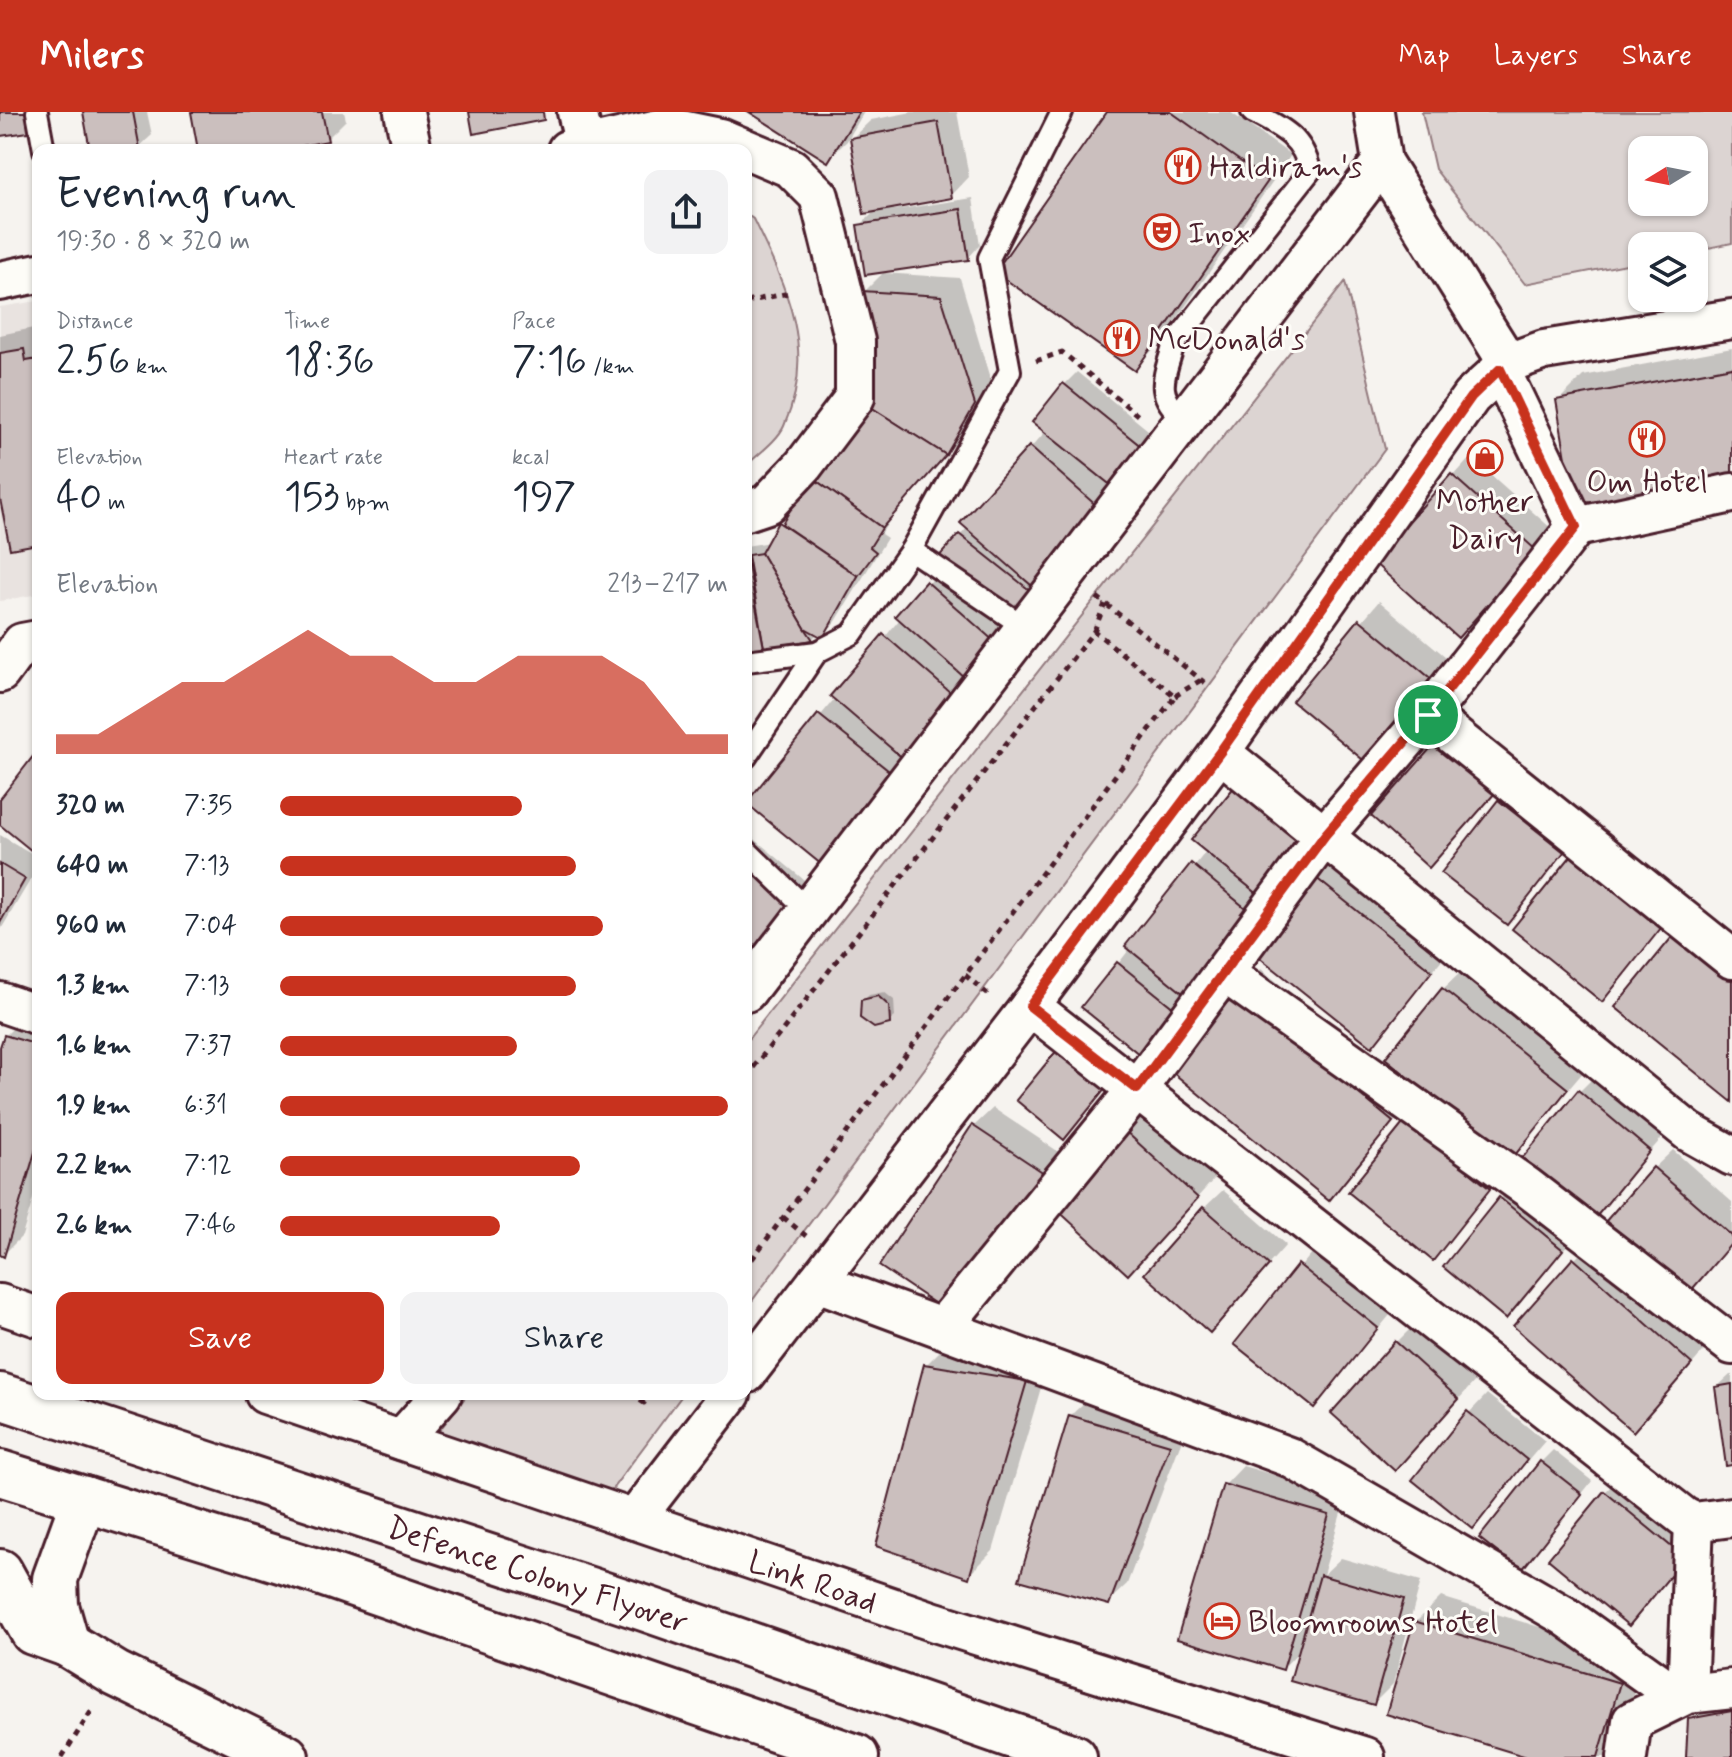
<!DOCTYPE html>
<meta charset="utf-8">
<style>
:root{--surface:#fff;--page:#f2f2f3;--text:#1f2937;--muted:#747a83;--accent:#c8321e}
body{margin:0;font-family:Mynerve,sans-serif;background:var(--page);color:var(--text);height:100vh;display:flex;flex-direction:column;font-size:30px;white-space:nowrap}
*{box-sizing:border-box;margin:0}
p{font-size:26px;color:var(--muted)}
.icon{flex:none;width:44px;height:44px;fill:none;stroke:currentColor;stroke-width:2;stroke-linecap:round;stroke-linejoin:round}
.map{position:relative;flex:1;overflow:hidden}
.side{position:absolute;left:32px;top:32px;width:720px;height:1256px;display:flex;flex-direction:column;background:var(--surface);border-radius:16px;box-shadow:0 2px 6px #0004}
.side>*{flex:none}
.needle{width:52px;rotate:260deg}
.buttons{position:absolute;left:1628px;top:24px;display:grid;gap:16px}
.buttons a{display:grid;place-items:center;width:80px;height:80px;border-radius:16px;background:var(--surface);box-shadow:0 2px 6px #0004;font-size:40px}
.pin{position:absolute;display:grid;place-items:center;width:68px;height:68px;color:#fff;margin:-34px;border:4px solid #fff;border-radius:50%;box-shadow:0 2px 8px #0007}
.round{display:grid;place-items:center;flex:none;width:84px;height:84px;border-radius:16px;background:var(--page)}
.head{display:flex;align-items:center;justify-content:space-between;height:136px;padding:0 24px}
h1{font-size:44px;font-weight:600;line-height:60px}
.figures{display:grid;grid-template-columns:repeat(3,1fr);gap:12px;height:136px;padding:8px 24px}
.figures div{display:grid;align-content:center}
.figures b{font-size:40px;font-weight:600}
.figures small{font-size:22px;font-weight:400}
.figures p{font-size:22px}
.chart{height:224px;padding:16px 24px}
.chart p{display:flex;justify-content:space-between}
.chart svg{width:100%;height:144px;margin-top:8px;fill:var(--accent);opacity:.7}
.button{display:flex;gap:16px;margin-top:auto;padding:16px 24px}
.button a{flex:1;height:92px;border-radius:16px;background:var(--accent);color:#fff;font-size:32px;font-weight:600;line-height:92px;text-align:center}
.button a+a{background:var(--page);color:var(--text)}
ul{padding:0 24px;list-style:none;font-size:26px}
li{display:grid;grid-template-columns:128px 96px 1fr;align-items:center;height:60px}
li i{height:20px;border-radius:10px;background:var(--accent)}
header{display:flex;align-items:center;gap:48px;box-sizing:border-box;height:112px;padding:0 40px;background:var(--accent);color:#fff}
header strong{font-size:38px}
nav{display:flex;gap:44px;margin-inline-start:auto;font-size:28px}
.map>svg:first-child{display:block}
</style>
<header>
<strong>Milers</strong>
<nav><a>Map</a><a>Layers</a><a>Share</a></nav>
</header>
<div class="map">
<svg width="1732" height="1645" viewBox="0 0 1732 1645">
<rect width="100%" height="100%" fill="#f6f3ef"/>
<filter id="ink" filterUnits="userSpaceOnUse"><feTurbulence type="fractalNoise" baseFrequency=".0125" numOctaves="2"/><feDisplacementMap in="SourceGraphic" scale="16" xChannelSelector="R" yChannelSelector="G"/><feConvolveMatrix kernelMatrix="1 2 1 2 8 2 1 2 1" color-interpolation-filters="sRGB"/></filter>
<g filter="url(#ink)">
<polygon fill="#e9e3e0" points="38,189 38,482 0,489 0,195"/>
<g fill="#dcd4d2" stroke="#937a7e" stroke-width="2" fill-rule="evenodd">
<path d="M1422 0H1732V131L1694 139V134H1642V149L1525 172 1435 57ZM1694 38V90H1642V38Z"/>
<path d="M746 102 753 107C786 175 818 239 784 314 778 328 757 343 746 354Z"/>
<polygon points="1345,170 1385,337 746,1197 746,930"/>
<polygon points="468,1282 683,1282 607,1384 435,1324"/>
</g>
<g fill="#0003">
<polygon points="85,0 147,0 152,23 139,35 92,38"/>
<polygon points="193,0 344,0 346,8 327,27 270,38 200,38"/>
<polygon points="753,0 864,0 847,29 828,47"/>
<polygon points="912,0 957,0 969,65 951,84 893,95 894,98 973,86 980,133 968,146 860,114 876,98 852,26 871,8"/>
<polygon points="1109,0 1230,0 1291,43 1159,232 1134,256"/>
<polygon points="883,161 960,166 992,273 964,322 894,401 881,422 887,426 835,511 822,523 818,521 812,527 746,537 746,434 770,430 857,286 864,180"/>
<polygon points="38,215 38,430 0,377 0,223"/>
<polygon points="1732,236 1732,364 1558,289 1583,264"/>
<polygon points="1077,260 1159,327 1035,491 938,448 968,415 963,411 1046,319 1064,273"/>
<polygon points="1471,345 1553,418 1458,523 1376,450"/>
<polygon points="940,458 1014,525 846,736 749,691"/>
<polygon points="1379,489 1458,555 1374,654 1295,589"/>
<polygon points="1519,670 1581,720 1507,811 1444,760"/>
<polygon points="1325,713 1162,936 1118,852 1207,738"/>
<polygon points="746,720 815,777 746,855"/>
<polygon points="0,723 38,745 38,755 0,819"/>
<polygon points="1591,727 1678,797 1602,887 1515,817"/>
<polygon points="1335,748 1449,839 1371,932 1316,766"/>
<polygon points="1261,857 1416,984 1328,1087 1237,882"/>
<polygon points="1462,859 1585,958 1511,1045 1443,877"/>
<polygon points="884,880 894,888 895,905 889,910 863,889 869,883"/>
<polygon points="24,905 38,909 38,1070 22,1124 4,1142 0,1141 0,942 5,924"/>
<polygon points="1598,961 1668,1019 1591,1107 1579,980"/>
<polygon points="993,996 1062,1042 970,1182 974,1014"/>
<polygon points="1143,1000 1215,1066 1147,1141 1056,1094"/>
<polygon points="1407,1009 1508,1057 1432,1147"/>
<polygon points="1673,1038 1732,1090 1732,1131 1688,1179 1654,1056"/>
<polygon points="1519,1068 1580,1118 1506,1205 1501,1087"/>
<polygon points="1223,1078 1286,1133 1210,1218 1204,1096"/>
<polygon points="1593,1129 1709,1233 1652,1298 1574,1148"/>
<polygon points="1318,1134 1395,1197 1314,1294 1237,1231"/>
<polygon points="1415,1212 1476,1268 1413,1338 1396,1231"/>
<polygon points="951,1228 1050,1245 993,1439 969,1463 926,1253"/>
<polygon points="1730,1263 1732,1263 1732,1351 1717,1275"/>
<polygon points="1487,1282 1545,1329 1472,1414 1469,1301"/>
<polygon points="1089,1286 1187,1314 1127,1472 1108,1490 1070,1304"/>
<polygon points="1553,1338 1592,1369 1533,1444 1541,1350"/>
<polygon points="1243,1354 1346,1384 1323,1463 1341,1446 1421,1469 1393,1572 1374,1591 1301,1537 1283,1556 1225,1373"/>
<polygon points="1624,1362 1702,1427 1629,1511 1605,1380"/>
<polygon points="1441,1485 1644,1547 1616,1638 1609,1645 1534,1645 1416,1510"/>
<polygon points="1732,1585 1732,1645 1688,1645 1690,1608 1709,1589"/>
</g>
<g fill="#cbbfbe" stroke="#4a1f2b" stroke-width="2">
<polygon points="0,0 33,0 36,19 0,24"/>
<polygon points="83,0 133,0 140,37 90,38"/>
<polygon points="191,0 322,0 328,29 281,38 198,38"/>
<polygon points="469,0 543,0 544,8 473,22"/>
<polygon points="749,0 859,0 828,50"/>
<polygon points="1107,0 1171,0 1268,69 1135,259 995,160"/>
<polygon points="938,10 952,86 864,102 850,26"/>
<polygon points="961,97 969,148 865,163 857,113"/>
<polygon points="862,179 941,184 975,293 946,343 855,285"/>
<polygon points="24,237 26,249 38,247 38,432 10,437 0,387 0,241"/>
<polygon points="1732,255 1732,366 1574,393 1556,288"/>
<polygon points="1063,271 1148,340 1118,379 1032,310"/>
<polygon points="855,285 946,343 882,416 810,364"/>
<polygon points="1029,334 1107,403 1039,480 960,411"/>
<polygon points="1451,362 1536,438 1458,526 1373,450"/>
<polygon points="810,364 882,416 870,435 876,440 858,464 782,412"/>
<polygon points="778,410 858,464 823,526 805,516 761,441"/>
<polygon points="959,422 1037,484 1023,506 935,449"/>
<polygon points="761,441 805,516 813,528 764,536 748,443"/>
<polygon points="746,443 764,536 746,539"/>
<polygon points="926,469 1004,538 973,573 895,504"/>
<polygon points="1359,507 1441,575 1374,657 1292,589"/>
<polygon points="883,522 966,594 913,655 830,584"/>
<polygon points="818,602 899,667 827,757 746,691"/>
<polygon points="1437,629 1495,681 1429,756 1371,704"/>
<polygon points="38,638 38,744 0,713 0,687"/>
<polygon points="1235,674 1308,733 1264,787 1191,728"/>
<polygon points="1498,688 1564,740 1507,813 1441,761"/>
<polygon points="1571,744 1661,816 1602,890 1512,817"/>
<polygon points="1191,751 1255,804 1189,886 1125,834"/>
<polygon points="0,752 25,767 0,811"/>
<polygon points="746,754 798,796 746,858"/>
<polygon points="1315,765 1432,859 1372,935 1254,841"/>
<polygon points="1681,814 1732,856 1732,990 1615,895"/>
<polygon points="1117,850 1186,906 1150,951 1081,895"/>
<polygon points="1442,876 1568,977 1511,1048 1385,946"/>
<polygon points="1235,880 1393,1010 1329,1089 1171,959"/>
<polygon points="878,884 889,894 890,912 874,916 860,906 861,888"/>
<polygon points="4,923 38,933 38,1030 4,1145 0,1143 0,935"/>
<polygon points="1058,937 1106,976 1064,1028 1016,988"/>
<polygon points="1578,978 1650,1039 1592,1110 1519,1050"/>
<polygon points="1406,1008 1490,1077 1433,1149 1348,1080"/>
<polygon points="972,1013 1044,1061 952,1203 879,1154"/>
<polygon points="1123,1017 1198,1086 1128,1163 1053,1094"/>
<polygon points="1653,1055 1732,1124 1732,1131 1688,1182 1605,1110"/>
<polygon points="1499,1085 1563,1138 1506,1207 1443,1155"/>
<polygon points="1203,1095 1269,1153 1210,1221 1144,1162"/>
<polygon points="1573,1146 1692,1252 1633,1320 1513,1214"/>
<polygon points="1298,1152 1378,1216 1314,1296 1234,1232"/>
<polygon points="1395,1229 1459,1287 1395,1359 1331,1301"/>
<polygon points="924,1252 1027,1269 969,1466 876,1434"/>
<polygon points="1732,1272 1732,1353 1726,1354 1715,1275"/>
<polygon points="1467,1299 1527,1348 1473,1417 1412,1368"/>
<polygon points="1069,1303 1170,1333 1109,1493 1019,1468"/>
<polygon points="1540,1349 1582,1382 1521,1459 1479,1426"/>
<polygon points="1223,1372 1329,1403 1283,1558 1177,1527"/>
<polygon points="1604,1379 1685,1446 1629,1514 1548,1447"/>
<polygon points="1320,1463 1404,1487 1374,1593 1290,1569"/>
<polygon points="1414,1509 1620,1571 1598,1645 1527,1645 1386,1602"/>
<polygon points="1732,1599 1732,1645 1686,1645 1688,1607"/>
</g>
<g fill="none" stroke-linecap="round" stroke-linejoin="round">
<defs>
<g id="service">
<polyline points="37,0 44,38"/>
<path d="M1185 308C1154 282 1163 268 1174 232L1310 59C1303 25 1281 15 1252 0"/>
<polyline points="911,438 1026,516"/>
<polyline points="746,549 817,540 852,522 911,438 1010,259 989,146 1062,0"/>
<polyline points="746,645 817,540"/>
<polyline points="746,738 810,800"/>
</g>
<g id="minor">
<polyline points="404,0 412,38"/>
<polyline points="577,0 585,33"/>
<polyline points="1374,0 1382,50 1508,251"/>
<polyline points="567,38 667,15 720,26 791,56 819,84 855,229 855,285 803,354 767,392 746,399"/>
<polyline points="0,169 38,161"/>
<polyline points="1500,257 1576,415 1732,381"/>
<polyline points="0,561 22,531 38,528"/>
<polyline points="1428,603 1732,847"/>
<polyline points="1220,640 1689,1020 1732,1044"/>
<polyline points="1225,861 1527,1075 1732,1233"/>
<polyline points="746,880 1382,50"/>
<polyline points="0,890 38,903"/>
<polyline points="1030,894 1684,1405 1694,1410 1732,1405"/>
<polyline points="817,1170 1289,1345 1565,1504 1660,1572 1687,1582 1732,1577"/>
<polyline points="0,1192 38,1205"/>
<polyline points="942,1216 1137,977 1325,723 1428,603 1576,415"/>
<polyline points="746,1262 1030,894 1220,640 1471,285 1508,251 1544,238 1732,207"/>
<polyline points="265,1282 935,1510 1365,1645"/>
<polyline points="401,1328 442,1282"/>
<polyline points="634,1408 731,1282"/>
<polyline points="1627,1645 1632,1609 1687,1582 1694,1410"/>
</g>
<g id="tertiary">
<polyline points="0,1460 33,1520 67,1532 56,1494 55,1467 84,1387"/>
<polyline points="67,1532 116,1562 286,1645"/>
</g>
<g id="secondary">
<polyline points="0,1284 644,1496 1074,1645"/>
<polyline points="0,1361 316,1459 856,1645"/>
</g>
</defs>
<use href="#service" stroke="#4a1f2b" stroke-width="26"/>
<use href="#minor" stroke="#4a1f2b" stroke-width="44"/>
<use href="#tertiary" stroke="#4a1f2b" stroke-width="50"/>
<use href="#secondary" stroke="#4a1f2b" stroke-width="50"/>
<g stroke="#4a1f2b" stroke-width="5" stroke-dasharray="6 6" stroke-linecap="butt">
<polyline points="746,190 789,181"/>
<polyline points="1036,249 1062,240 1141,306"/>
<polyline points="1097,485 1209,574"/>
<polyline points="1094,519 1105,492"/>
<polyline points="1175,584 1201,568"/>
<polyline points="965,863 991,885"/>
<polyline points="746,965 1094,519 1175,584 746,1155"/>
<polyline points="783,1105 806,1124"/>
<polyline points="630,1282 644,1291 651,1282"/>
<polyline points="62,1645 94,1595"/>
</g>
<use href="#service" stroke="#fdfcf7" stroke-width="20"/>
<use href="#minor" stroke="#fdfcf7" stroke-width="38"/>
<use href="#tertiary" stroke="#fdfcf7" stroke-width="44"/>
<use href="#secondary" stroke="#fdfcf7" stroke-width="44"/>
</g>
</g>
<g fill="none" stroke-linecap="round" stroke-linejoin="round" filter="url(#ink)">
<defs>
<polygon id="route" points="1500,257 1576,415 1428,603 1325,723 1137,977 1030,894 1220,640 1471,285"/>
</defs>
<use href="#route" stroke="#fff" stroke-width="16"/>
<use href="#route" stroke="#c8321e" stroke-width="10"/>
</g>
<defs>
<symbol id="restaurant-ring" viewBox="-11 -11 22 22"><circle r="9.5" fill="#fdfcf7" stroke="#c8321e" stroke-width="1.5"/><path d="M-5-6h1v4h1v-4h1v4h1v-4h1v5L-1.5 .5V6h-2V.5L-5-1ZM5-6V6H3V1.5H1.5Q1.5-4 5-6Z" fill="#c8321e"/></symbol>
<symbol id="theatre-ring" viewBox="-11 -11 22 22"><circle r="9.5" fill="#fdfcf7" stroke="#c8321e" stroke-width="1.5"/><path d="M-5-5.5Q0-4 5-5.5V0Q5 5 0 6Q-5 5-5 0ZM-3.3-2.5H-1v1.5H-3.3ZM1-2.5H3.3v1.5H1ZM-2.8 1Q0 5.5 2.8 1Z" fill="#c8321e"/></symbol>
<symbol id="shop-ring" viewBox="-11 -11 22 22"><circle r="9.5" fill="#fdfcf7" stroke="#c8321e" stroke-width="1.5"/><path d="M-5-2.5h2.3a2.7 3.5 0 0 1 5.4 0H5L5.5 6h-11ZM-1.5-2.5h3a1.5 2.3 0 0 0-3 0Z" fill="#c8321e"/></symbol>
<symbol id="hotel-ring" viewBox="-11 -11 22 22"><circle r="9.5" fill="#fdfcf7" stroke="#c8321e" stroke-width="1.5"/><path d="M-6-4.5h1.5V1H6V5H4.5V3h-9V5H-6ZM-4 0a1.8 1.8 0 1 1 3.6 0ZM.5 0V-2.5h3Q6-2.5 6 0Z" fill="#c8321e"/></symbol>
</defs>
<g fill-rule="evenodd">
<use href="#restaurant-ring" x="1163" y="34" width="40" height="40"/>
<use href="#theatre-ring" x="1142" y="100" width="40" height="40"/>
<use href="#restaurant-ring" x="1102" y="206" width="40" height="40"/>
<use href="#restaurant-ring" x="1627" y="307" width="40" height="40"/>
<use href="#shop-ring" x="1465" y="326" width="40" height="40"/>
<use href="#hotel-ring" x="1202" y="1489" width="40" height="40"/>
</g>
<g text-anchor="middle" stroke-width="6" stroke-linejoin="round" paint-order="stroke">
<g font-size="32" fill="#4a1f2b" stroke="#fdfcf7" text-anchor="start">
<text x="1209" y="65">Haldiram's</text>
<text x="1188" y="131">Inox</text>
<text x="1148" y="237">McDonald's</text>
<text x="1647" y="380" text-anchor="middle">Om Hotel</text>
<text x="1485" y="399" text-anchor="middle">Mother<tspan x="1485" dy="37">Dairy</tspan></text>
<text x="1248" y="1520">Bloomrooms Hotel</text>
</g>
<g font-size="32" fill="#4a1f2b" stroke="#fdfcf7">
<text transform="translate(538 1462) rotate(18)" y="11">Defence Colony Flyover</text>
<text transform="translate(813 1469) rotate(19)" y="11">Link Road</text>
</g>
</g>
</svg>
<div class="buttons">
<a><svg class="needle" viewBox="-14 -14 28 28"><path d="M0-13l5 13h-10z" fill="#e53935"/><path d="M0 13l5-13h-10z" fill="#747a83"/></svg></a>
<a><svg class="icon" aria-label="layers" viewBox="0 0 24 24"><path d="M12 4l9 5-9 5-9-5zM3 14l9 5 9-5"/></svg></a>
</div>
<div class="pin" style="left:1428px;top:603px;background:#1e9e55"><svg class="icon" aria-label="arrive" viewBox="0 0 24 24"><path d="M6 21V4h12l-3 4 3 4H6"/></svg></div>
<section class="side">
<div class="head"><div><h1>Evening run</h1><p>19:30 · 8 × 320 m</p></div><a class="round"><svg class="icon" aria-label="share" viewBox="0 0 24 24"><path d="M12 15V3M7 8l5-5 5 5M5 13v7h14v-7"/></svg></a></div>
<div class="figures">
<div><p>Distance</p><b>2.56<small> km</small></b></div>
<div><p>Time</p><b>18:36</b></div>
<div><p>Pace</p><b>7:16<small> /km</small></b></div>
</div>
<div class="figures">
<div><p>Elevation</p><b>40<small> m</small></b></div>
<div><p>Heart rate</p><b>153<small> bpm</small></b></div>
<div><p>kcal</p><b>197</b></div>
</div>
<div class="chart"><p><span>Elevation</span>213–217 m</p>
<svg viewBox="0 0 160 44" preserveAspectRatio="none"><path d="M0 44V38L10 38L20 30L30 22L40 22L50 14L60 6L70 14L80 14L90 22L100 22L110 14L120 14L130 14L140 22L150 38L160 38V44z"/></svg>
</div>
<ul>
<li><b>320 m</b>7:35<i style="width:54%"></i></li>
<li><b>640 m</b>7:13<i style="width:66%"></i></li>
<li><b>960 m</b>7:04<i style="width:72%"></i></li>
<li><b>1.3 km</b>7:13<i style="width:66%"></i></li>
<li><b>1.6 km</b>7:37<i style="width:53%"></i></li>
<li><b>1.9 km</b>6:31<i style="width:100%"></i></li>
<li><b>2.2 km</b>7:12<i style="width:67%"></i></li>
<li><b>2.6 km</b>7:46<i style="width:49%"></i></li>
</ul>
<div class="button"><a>Save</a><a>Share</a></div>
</section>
</div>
